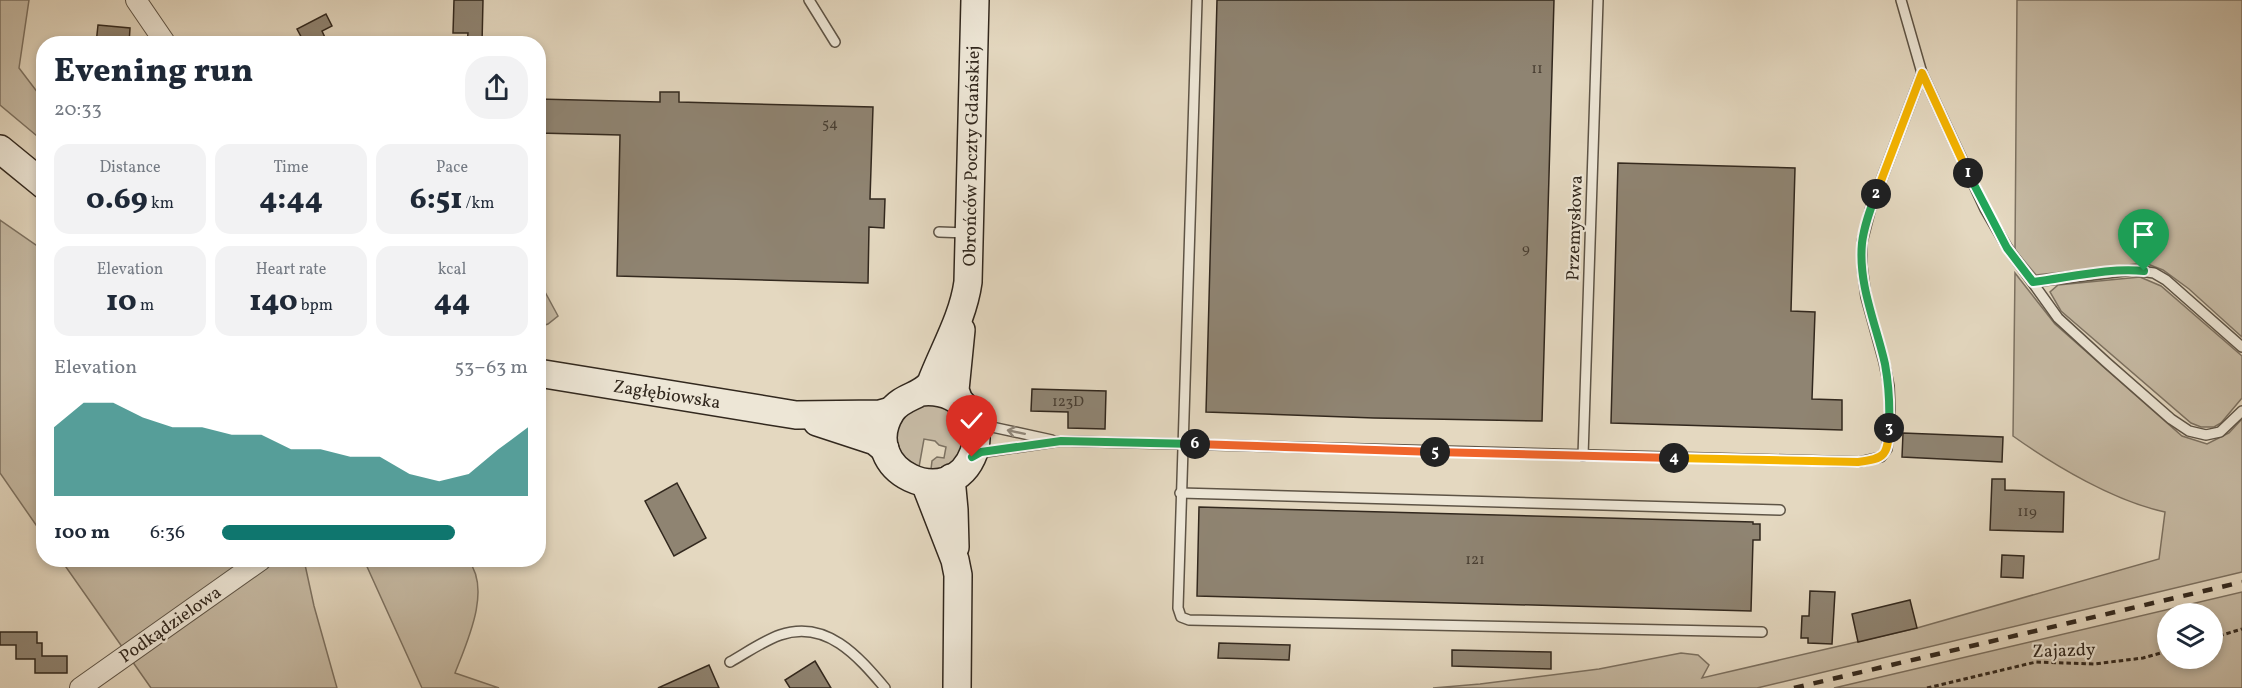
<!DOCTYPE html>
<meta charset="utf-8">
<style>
:root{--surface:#fff;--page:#f2f2f3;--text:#1f2937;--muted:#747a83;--accent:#0f766e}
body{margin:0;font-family:Vollkorn,serif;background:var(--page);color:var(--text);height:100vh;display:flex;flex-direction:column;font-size:22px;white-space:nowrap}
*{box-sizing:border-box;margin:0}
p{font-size:20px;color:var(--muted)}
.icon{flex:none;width:33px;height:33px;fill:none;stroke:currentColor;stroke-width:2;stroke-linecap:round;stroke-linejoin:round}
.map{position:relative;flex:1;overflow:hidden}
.panel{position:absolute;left:36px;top:36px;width:510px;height:531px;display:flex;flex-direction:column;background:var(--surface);border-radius:24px;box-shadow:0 3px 9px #0003}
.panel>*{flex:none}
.tools{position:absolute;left:2157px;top:603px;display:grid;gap:12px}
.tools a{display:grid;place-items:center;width:66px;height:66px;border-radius:50%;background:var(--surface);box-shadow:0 3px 9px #0003;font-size:30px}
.pin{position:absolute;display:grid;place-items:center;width:51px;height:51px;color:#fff;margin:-62px -26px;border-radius:50% 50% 50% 0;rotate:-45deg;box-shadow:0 0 6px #0007}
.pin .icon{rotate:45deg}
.km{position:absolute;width:30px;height:30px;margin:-15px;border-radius:50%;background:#222;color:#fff;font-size:16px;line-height:30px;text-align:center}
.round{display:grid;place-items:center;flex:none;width:63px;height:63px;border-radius:24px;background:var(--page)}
.summary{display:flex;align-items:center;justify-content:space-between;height:102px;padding:0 18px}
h1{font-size:33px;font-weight:800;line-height:45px}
.metrics{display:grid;grid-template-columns:repeat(3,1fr);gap:9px;height:102px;padding:6px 18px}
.metrics div{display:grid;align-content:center;border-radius:15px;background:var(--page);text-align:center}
.metrics b{font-size:30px;font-weight:800}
.metrics small{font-size:16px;font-weight:400}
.metrics p{font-size:16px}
.chart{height:168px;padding:12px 18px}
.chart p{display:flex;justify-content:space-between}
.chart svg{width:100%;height:108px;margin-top:6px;fill:var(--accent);opacity:.7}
ul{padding:0 18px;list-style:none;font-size:20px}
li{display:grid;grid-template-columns:96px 72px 1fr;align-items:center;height:45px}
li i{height:15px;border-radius:8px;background:var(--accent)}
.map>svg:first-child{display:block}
</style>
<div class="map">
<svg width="2242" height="688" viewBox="0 0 2242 688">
<rect width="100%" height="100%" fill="#e4d8c0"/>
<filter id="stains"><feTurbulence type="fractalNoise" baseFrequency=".00333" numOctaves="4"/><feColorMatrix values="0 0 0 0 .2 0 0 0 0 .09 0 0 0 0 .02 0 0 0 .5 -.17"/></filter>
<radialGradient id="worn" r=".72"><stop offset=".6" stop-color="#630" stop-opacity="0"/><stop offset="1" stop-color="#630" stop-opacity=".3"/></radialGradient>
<g fill="#c6baa4" stroke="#7c7161" stroke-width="1.5" fill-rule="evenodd">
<polygon points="0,0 29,0 19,68 41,97 43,98 43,141 0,105"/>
<polygon points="2017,0 2242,0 2242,337 2189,289 2163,270 2145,263 2036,275 2015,250"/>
<polygon points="0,220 43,250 43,535 0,473"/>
<path d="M2015 273 2055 324 2182 436 2207 444 2229 433 2242 419V572L1757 688H1433L1480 684 1599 669 1681 653 1698 655 1709 665 1702 678 1917 628 2159 559 2165 512C2114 501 2055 466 2013 436Z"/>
<polygon points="2140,277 2161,286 2242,356 2242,398 2221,423 2214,427 2201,427 2191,423 2061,311 2050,292 2058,285"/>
<polygon points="538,279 558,316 548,324 539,327"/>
<path d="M919 402 952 408C969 434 969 442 950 467L931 469 932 461 937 457 944 458 946 447 939 445 935 441 924 439 919 467 896 452 894 427Z"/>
<polygon points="61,560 304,560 314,606 337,688 151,688"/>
<path d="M364 560H468C492 589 467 642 455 673L499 688H422Z"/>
<path d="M2242 592V688H1834ZM2168 614H2212V658H2168Z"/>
</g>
<g fill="#8f8472" stroke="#32281e" stroke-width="1.5">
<polygon points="454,0 483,0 482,44 467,44 468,33 453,33"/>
<polygon points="1217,0 1554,0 1542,421 1374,418 1206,412"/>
<polygon points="326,14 332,26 322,31 328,44 305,44 297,29"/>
<polygon points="98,25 130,28 129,44 96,44"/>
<polygon points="660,92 679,92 679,102 873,107 870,199 885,199 884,228 869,227 868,283 617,276 620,135 538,133 538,99 660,102"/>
<polygon points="1618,163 1795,168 1791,311 1815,312 1812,399 1842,400 1842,430 1611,423"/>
<polygon points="1032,389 1106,391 1105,429 1068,428 1068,412 1031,411"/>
<polygon points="1903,433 2003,437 2002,462 1902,457"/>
<polygon points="1992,479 2005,479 2005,490 2064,492 2063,532 1990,530"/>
<polygon points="677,483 706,538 674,556 645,501"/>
<polygon points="1199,507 1753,522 1753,524 1760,524 1760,540 1753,540 1751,611 1197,596"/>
<polygon points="2002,555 2024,556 2023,578 2001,577"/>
<polygon points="1810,591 1835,592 1832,644 1808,643 1808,638 1801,638 1802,616 1809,616"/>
<polygon points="1910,600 1917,628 1858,642 1852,614"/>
<polygon points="0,632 37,632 37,643 42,643 42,656 67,656 67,673 35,673 35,659 16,659 16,645 0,645"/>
<polygon points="1219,643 1290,645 1289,660 1218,658"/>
<polygon points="1452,650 1551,652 1551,669 1452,666"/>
<polygon points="815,661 831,688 790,688 785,680"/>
<polygon points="709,665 719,688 658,688"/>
</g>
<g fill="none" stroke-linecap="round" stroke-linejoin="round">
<defs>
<g id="lane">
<polyline points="809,0 835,42"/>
<polyline points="1197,0 1178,608 1181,617 1189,620 1762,632"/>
<polyline points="1901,0 1922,73 1985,209 2007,247 2058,318 2106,362 2171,419 2189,431 2206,435 2220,432 2242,411"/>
<polyline points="939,232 967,233"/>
<polyline points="2033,282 2133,270 2154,273 2166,280 2242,347"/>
<polyline points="978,424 1052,440"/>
<polyline points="979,453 1061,441 1859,462 1881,457 1887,449 1890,410 1889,386 1884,362 1866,297 1862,267 1862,242 1871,207 1922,73"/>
<polyline points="1583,456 1598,0"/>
<polyline points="1180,493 1780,510"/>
<path d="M730 662C746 653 763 641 780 635 826 619 858 656 885 688"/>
</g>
<g id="street">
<polyline points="136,0 166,44"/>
<polyline points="80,688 261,560"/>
</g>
<g id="secondary">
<polyline points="0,149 44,185"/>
<polyline points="538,373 796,415 880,414 891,411"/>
<path d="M921 392C940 390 957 395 969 412 976 423 978 439 974 452 951 516 855 470 891 412 901 396 921 397 931 383 944 349 963 318 968 282L975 0"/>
<polyline points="959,401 955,390 961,330"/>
<polyline points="817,422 875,441 885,449"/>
<polyline points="951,478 954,510 955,547"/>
<polyline points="925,483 955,560 958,575 957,688"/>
</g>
</defs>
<use href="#lane" stroke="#5e5446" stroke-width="12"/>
<use href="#street" stroke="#5e5446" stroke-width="22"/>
<use href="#secondary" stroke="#32281e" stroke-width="30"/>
<g stroke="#32281e" stroke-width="3" stroke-dasharray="4.5 3" stroke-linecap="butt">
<polyline points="2212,638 2242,629"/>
<polyline points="1927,688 2036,662 2094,664 2143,658 2168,651"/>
</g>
<use href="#lane" stroke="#ede6d6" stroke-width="9"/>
<use href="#street" stroke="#ede6d6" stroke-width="20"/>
<use href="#secondary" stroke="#ede6d6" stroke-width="27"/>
<polyline stroke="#32281e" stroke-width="4.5" stroke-dasharray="10 10" stroke-linecap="butt" points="1794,688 2242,582"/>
</g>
<defs><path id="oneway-shaft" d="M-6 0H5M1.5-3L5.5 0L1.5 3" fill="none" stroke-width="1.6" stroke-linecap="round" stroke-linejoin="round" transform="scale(1.5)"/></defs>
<use stroke="#90877a" href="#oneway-shaft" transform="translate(1016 432) rotate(-168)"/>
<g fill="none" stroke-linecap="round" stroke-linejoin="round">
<defs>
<path id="split-1" d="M1968 173 2007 248 2033 282C2067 278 2110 267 2144 271"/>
<polyline id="split-2" points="1876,194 1922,73 1968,173"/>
<path id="split-3" d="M1876 194C1870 210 1864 226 1862 243 1858 285 1876 324 1885 364 1889 386 1890 406 1889 428"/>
<path id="split-4" d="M1674 458 1858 462C1885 459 1888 455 1889 428"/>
<polyline id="split-5" points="1435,452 1674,458"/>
<polyline id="split-6" points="1195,444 1435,452"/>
<polyline id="split-7" points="972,457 981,452 1061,441 1195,444"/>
</defs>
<use href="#split-1" stroke="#fff" stroke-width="12"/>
<use href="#split-2" stroke="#fff" stroke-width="12"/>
<use href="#split-3" stroke="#fff" stroke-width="12"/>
<use href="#split-4" stroke="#fff" stroke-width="12"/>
<use href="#split-5" stroke="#fff" stroke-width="12"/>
<use href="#split-6" stroke="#fff" stroke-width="12"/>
<use href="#split-7" stroke="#fff" stroke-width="12"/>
<use href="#split-1" stroke="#22a559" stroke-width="8"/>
<use href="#split-2" stroke="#f5b400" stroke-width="8"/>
<use href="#split-3" stroke="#22a559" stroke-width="8"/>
<use href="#split-4" stroke="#f5b400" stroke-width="8"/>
<use href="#split-5" stroke="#f0652b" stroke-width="8"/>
<use href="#split-6" stroke="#f0652b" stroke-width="8"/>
<use href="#split-7" stroke="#22a559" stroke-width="8"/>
</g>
<g text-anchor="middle" stroke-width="4.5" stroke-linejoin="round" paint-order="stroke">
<g font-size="15" fill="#493f33">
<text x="1537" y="73">11</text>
<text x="830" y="128">54</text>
<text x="1526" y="253">9</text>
<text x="1068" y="406">123D</text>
<text x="2027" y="516">119</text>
<text x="1475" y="564">121</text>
</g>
<g font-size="18" fill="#32281e" stroke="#ede6d6">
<text transform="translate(971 156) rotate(-89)" y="6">Obrońców Poczty Gdańskiej</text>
<text transform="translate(1574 228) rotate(-88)" y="6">Przemysłowa</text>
<text transform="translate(667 394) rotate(9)" y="6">Zagłębiowska</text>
<text transform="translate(170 624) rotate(-35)" y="6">Podkądzielowa</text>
<text transform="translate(2064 650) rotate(-2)" y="6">Zajazdy</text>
</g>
</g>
<rect width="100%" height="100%" filter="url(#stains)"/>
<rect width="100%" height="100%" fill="url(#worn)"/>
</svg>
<div class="tools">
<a><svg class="icon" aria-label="layers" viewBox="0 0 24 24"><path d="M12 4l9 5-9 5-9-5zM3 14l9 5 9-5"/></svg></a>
</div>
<div class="pin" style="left:2144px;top:271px;background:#1e9e55"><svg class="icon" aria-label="arrive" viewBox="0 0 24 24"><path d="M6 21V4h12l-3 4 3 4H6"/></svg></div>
<div class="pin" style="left:972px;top:457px;background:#d93025"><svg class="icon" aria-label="check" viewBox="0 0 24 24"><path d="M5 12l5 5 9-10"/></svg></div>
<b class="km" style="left:1968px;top:173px">1</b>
<b class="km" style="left:1876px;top:194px">2</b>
<b class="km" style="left:1889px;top:428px">3</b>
<b class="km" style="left:1674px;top:458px">4</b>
<b class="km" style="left:1435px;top:452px">5</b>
<b class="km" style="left:1195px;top:444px">6</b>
<section class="panel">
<div class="summary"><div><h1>Evening run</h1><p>20:33</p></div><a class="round"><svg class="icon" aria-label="share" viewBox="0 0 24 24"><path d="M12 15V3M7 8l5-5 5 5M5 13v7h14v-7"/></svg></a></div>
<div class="metrics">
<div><p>Distance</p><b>0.69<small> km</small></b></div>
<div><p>Time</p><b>4:44</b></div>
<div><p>Pace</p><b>6:51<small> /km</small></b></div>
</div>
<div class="metrics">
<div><p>Elevation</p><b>10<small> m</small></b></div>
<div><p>Heart rate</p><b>140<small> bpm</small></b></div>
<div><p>kcal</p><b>44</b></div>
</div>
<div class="chart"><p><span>Elevation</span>53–63 m</p>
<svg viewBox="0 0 160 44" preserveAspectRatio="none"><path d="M0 44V16L10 6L20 6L30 12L40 16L50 16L60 19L70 19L80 25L90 25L100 28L110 28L120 35L130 38L140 35L150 25L160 16V44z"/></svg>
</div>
<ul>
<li><b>100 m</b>6:36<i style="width:76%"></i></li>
</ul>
</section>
</div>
